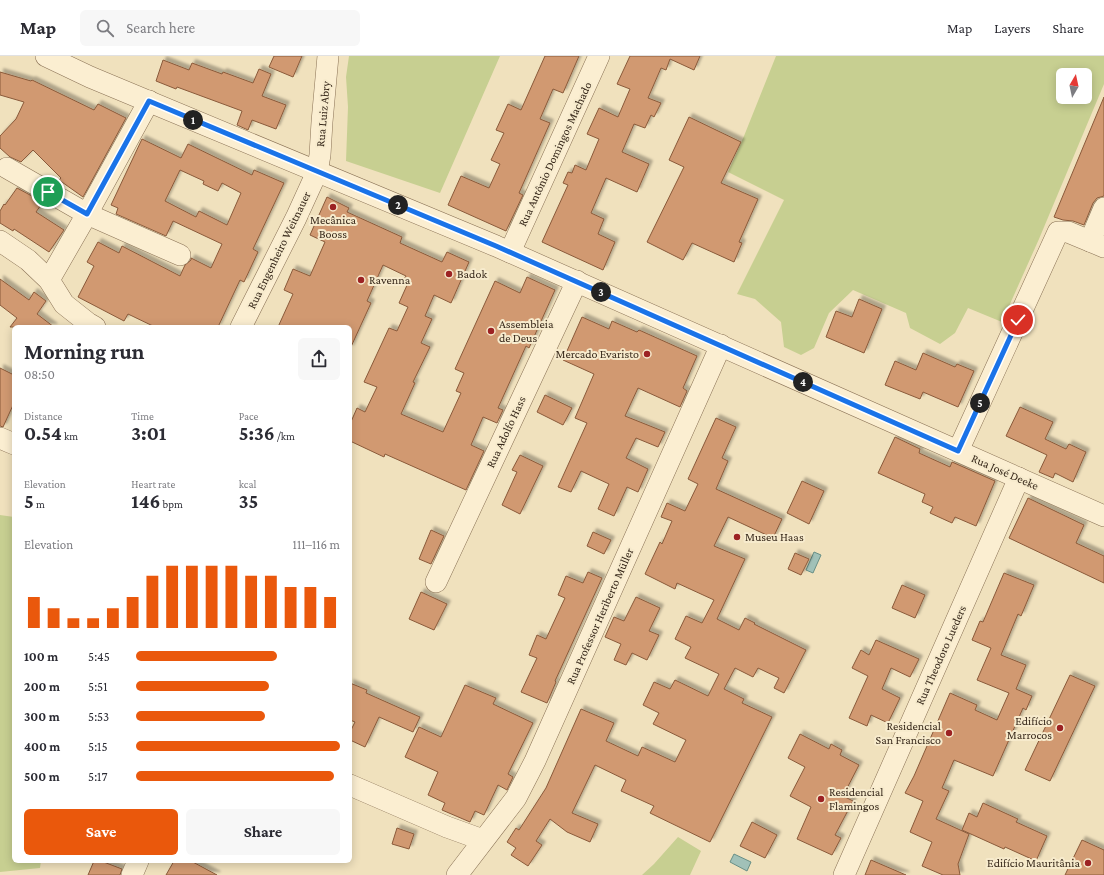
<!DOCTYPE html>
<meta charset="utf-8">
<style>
:root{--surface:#fff;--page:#f7f7f7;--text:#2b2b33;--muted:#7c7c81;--line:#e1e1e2;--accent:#ea580c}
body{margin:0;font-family:"Crimson Pro",serif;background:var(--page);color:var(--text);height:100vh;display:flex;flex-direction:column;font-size:15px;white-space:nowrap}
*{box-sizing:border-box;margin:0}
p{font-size:13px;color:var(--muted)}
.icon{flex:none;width:22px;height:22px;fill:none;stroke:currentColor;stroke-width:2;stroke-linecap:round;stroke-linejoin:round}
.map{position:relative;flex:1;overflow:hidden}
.panel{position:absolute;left:12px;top:269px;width:340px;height:538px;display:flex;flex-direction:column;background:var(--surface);border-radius:6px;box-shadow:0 2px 10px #0003}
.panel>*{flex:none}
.needle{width:26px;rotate:9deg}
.tools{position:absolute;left:1056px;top:12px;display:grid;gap:8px}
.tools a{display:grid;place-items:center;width:36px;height:36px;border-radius:6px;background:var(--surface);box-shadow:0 2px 10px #0003;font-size:20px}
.pin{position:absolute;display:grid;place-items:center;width:34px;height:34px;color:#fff;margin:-17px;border:2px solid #fff;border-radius:50%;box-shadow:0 1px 4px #0007}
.km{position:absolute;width:20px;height:20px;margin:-10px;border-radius:50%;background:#222;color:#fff;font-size:11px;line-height:20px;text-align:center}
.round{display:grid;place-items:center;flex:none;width:42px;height:42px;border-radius:6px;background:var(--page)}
.overview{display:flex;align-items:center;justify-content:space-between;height:68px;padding:0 12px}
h1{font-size:22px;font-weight:700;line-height:30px}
.stats{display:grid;grid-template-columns:repeat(3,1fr);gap:6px;height:68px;padding:4px 12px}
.stats div{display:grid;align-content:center}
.stats b{font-size:20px;font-weight:700}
.stats small{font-size:11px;font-weight:400}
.stats p{font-size:11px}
.chart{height:112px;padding:8px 12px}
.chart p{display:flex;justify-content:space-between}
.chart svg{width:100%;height:72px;margin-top:4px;stroke:var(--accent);stroke-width:6}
.primary-button{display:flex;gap:8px;margin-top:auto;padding:8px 12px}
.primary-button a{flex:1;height:46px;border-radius:6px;background:var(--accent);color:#fff;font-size:16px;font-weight:700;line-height:46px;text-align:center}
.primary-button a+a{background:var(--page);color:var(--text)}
ul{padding:0 12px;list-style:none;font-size:13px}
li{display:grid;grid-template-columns:64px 48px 1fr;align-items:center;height:30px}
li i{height:10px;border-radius:5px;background:var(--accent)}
header{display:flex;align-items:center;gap:24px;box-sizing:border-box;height:56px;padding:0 20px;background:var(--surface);border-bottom:1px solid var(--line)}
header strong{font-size:19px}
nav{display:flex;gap:22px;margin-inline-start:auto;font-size:14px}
.search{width:280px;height:36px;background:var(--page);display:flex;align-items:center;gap:10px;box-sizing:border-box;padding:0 14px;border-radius:6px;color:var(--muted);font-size:15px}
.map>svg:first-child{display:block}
</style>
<header>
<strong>Map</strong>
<div class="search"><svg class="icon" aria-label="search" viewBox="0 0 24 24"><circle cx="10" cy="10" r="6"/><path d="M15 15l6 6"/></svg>Search here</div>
<nav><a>Map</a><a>Layers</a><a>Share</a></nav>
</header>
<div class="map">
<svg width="1104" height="819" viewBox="0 0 1104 819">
<defs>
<filter id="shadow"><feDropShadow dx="3.5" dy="-3.5" stdDeviation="1" flood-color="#0004"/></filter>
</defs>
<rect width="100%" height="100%" fill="#f0e1bd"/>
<g fill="#c7cf91" fill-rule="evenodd">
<polygon points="349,0 500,0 440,137 346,105 348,51 346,21"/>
<path d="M776 0H1104V28L1039 183 1002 266 968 252 955 277 940 288 910 272 906 257 853 234 829 257 814 292 801 299 784 291 781 266 755 243 737 238 784 144 728 116 744 80ZM1063 19H1085V41H1063Z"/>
<polygon points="0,459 14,461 14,805 41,805 40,812 0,816"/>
<polygon points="678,781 701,795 690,819 642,819 654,808"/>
</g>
<g fill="#a1c1b8" stroke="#688f86">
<polygon points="814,496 821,499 813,517 806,514"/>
<polygon points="734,798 751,806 747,815 730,806"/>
</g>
<g fill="#d19971" stroke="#8a5a3a" fill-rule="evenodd" filter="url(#shadow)">
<polygon points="274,0 302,0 293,21 269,11"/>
<polygon points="545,0 579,0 563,37 553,33 540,63 550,67 519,137 523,139 506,175 448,149 461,120 489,132 500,108 491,104 504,77 496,74 508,48 521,54"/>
<polygon points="630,0 700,0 694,14 670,3 666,14 661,12 648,42 661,47 654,61 651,59 645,72 634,68 622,96 649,108 637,136 606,122 591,157 604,163 598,178 615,186 603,214 542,186 568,129 563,127 568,116 572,117 575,109 586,114 599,83 587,78 599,52 618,61 630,33 617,28"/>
<polygon points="163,4 189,14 192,7 222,18 223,16 253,27 259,13 271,18 262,40 286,49 276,73 252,64 248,74 237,69 242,55 177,31 176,33 156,25"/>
<polygon points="0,16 31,25 32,24 94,54 98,48 126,62 83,141 59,124 61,122 33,94 21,106 10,101 0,92 0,80 16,63 24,46 0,39"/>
<polygon points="1104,41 1104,140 1097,142 1093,147 1084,169 1073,165 1063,164 1054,161"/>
<polygon points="689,61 741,86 721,127 758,143 739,186 742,187 734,206 692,187 683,204 647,186 684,111 669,104"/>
<path d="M142 83 181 102 188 88 252 119 254 114 284 127 253 193 258 196 244 226 240 224 218 271H155L128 258 124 265 78 241 94 210 87 206 98 186 119 197 122 190 180 220 185 209 191 204V202L211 212 222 188 173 165 166 180 116 158 118 152 111 149ZM180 114 204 125 203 128 218 135 222 127 241 137 227 169 199 155 196 161 165 145Z"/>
<polygon points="17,132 43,146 36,156 64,174 49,196 14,173 13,175 0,167 0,155 4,148 5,149"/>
<polygon points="327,141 349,152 347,156 402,181 400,187 442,206 447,196 469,206 451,247 434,239 425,260 432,263 421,287 430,291 413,326 415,327 401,358 443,376 461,337 456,335 464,317 455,313 495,225 520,237 527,221 555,234 529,292 526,290 498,352 503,354 497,367 483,361 471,389 484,395 466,434 385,398 384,401 350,385 350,368 357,352 365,356 377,331 364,326 389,272 397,275 408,251 399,247 408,227 403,225 406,220 383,209 367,245 371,247 350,293 350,271 278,271 293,238 284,234 293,213 310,220 325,186 310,179"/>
<polygon points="0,223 29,244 34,236 46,245 37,258 54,271 10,271 17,262 0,249"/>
<polygon points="859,243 882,253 864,297 826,281 836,255 852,261"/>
<polygon points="582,261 609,273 612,265 637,276 639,274 697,300 683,332 687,335 680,351 638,332 625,360 665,376 658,391 636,382 626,402 648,413 638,436 627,431 614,460 598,453 609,428 581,415 571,436 558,431 587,367 575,362 594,318 563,304"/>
<polygon points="923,297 955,311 957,308 974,315 958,351 923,336 920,343 885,329 895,305 916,314"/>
<polygon points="0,312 14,319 14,347 3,371 0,370"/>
<polygon points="545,339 572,352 563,369 537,356"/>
<polygon points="1020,351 1053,366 1045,383 1066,393 1069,388 1086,396 1073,426 1055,417 1053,422 1039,416 1047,399 1006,380"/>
<polygon points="716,362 736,371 722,402 728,405 716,433 782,463 773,482 728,461 714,490 745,503 717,563 739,574 745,562 755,567 754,568 806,594 784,637 774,632 779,622 758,612 753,621 735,612 724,633 744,643 742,647 772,661 710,786 650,757 654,750 621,735 626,724 595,709 572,757 598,768 590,786 567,776 550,763 536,785 542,789 528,810 511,799 516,792 507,786 516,772 519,774 546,732 581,653 614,667 606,685 638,700 642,691 675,706 686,684 653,668 659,657 643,649 654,626 670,633 675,624 708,640 719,618 685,602 691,591 675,583 686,560 702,567 714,544 677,527 675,533 645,518 660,486 662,488 672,465 661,461 667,447 685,455 698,428 688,423"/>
<polygon points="895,381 920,393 919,397 950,411 952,406 995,425 976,470 955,461 952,467 930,457 933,451 922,446 925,438 878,417"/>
<polygon points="520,399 543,410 520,458 502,449 517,416 512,414"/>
<polygon points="802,425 824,435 809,468 787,457"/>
<polygon points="1028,442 1084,469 1076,487 1104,500 1104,527 1009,482"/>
<polygon points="431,474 444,480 431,508 419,503"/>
<polygon points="593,476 611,484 604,498 587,490"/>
<polygon points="795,497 809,503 801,519 788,513"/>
<polygon points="588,516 602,522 555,625 556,626 547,647 521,636 537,602 529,599 537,579 546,583 565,542 558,539 566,520 583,527"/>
<polygon points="1004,517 1034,529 1021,560 1018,558 1001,599 1026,609 1016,633 1032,640 1026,654 1023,652 993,720 954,704 942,732 949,735 936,763 969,778 958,808 960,819 943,819 922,810 932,786 910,776 923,745 905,737 914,720 950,637 977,649 975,654 997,664 1009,637 977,624 991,592 972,584 980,565 983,566"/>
<polygon points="902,529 925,539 915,562 892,552"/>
<polygon points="421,536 447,548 434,574 409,563"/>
<polygon points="636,541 660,552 649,575 659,579 647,604 632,597 626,609 614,604 621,588 605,581 614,561 624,565"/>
<polygon points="876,584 919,603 910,621 891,612 882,633 900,642 888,667 871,659 867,670 849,662 868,620 852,612 861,594 869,599"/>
<polygon points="1070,619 1095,630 1050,725 1025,714"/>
<polygon points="350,627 367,634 366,637 420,661 413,676 379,661 365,691 350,684 350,676 355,666 350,664"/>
<polygon points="465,629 496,642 493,648 533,667 508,718 513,721 507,734 498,729 484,759 475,755 470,766 442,754 445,747 428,739 438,716 405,701 419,671 441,681"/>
<polygon points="800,678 829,693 831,688 842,694 840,699 859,709 843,740 853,745 835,779 841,782 832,799 797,783 811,751 790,740 805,711 788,702"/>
<polygon points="983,747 1018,763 1016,766 1047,780 1036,805 1005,791 1004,793 962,774 969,757 977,761"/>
<polygon points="752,766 777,779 765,802 740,790"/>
<polygon points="397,772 414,778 409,793 392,788"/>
<polygon points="1082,784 1104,794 1104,819 1065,819"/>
<polygon points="871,804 906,819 865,819"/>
<polygon points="94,805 101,805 122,813 120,819 88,819"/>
<polygon points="174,805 191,805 217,819 166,819"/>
</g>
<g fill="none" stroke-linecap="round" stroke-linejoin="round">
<defs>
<g id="minor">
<polyline points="46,0 90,21 496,190 1104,460"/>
<polyline points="7,112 87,158 180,199"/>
<polyline points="0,185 28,204 49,224 64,248 88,267 95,271"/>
<polyline points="1090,185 1104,152"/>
<polyline points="510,196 599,0"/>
<polyline points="49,224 87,158 149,45"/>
<polyline points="241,271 296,162 317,116 320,99 322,66 328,0"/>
<polyline points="0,382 14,388"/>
<polyline points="958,395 1058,176 1068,176 1104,191"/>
<polyline points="436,526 577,225"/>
<polyline points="350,729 447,771 483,784"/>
<polyline points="132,819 138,805"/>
<polyline points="457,819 516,742 535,705 721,289"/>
<polyline points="844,819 1019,422"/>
</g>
</defs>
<use href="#minor" stroke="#897155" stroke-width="22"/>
<use href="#minor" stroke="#fbeed1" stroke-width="21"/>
</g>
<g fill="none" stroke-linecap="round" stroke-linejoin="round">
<defs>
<polyline id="route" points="48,136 87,158 149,45 496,190 958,395 1018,264"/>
</defs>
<use href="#route" stroke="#fff" stroke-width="8"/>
<use href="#route" stroke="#1a73e8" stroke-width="5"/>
</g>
<g fill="#9c2223" stroke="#f7ebcd" stroke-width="1.5">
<circle cx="333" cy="151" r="4"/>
<circle cx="449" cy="218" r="4"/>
<circle cx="361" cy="224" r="4"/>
<circle cx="491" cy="275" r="4"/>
<circle cx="647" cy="298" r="4"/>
<circle cx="737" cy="481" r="4"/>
<circle cx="1060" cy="672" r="4"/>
<circle cx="949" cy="677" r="4"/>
<circle cx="821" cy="743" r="4"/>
<circle cx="1088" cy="807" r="4"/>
</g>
<g text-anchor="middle" stroke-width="4" stroke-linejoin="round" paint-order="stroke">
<g font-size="12" fill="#38291b" stroke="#f7ebcd">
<text transform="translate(323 58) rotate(-85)" y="4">Rua Luiz Abry</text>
<text transform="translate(555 98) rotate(-65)" y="4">Rua Antônio Domingos Machado</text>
<text transform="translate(279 194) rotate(-64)" y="4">Rua Engenheiro Weitnauer</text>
<text transform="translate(506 376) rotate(-65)" y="4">Rua Adolfo Hass</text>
<text transform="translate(1005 416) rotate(24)" y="4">Rua José Deeke</text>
<text transform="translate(600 560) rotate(-66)" y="4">Rua Professor Heriberto Müller</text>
<text transform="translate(941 599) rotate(-66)" y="4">Rua Theodoro Lueders</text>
</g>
<g font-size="12" fill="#38291b" stroke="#f7ebcd" text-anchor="start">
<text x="333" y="168" text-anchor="middle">Mecânica<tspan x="333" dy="14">Booss</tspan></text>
<text x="457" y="222">Badok</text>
<text x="369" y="228">Ravenna</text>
<text x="499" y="272">Assembleia<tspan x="499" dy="14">de Deus</tspan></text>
<text x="639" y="302" text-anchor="end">Mercado Evaristo</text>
<text x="745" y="485">Museu Haas</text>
<text x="1052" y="669" text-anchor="end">Edifício<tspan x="1052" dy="14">Marrocos</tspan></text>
<text x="941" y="674" text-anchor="end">Residencial<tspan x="941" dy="14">San Francisco</tspan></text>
<text x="829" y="740">Residencial<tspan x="829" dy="14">Flamingos</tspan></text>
<text x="1080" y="811" text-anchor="end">Edifício Mauritânia</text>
</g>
</g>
</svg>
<div class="tools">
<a><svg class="needle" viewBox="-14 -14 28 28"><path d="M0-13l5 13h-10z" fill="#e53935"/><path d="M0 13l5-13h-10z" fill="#7c7c81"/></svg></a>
</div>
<div class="pin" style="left:48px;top:136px;background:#1e9e55"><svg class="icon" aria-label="arrive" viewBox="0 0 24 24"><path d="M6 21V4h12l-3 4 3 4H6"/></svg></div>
<div class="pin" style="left:1018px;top:264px;background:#d93025"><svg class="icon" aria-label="check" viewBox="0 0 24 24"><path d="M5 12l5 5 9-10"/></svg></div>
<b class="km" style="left:193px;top:64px">1</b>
<b class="km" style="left:398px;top:149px">2</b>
<b class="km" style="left:601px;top:236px">3</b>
<b class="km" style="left:803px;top:326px">4</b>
<b class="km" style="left:980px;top:347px">5</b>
<section class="panel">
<div class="overview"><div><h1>Morning run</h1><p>08:50</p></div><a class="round"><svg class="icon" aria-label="share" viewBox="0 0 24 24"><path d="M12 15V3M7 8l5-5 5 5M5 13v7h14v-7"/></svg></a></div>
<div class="stats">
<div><p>Distance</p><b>0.54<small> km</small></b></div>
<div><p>Time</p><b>3:01</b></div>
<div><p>Pace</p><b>5:36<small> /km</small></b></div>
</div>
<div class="stats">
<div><p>Elevation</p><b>5<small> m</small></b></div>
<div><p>Heart rate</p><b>146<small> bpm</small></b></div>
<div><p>kcal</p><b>35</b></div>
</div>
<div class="chart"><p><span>Elevation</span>111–116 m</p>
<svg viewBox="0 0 160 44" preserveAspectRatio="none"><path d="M5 44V25M15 44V32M25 44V38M35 44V38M45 44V32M55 44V25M65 44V12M75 44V6M85 44V6M95 44V6M105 44V6M115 44V12M125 44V12M135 44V19M145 44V19M155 44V25"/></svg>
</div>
<ul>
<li><b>100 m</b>5:45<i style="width:69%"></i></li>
<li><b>200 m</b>5:51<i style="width:65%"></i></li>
<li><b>300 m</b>5:53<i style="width:63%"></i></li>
<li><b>400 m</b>5:15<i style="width:100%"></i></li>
<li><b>500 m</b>5:17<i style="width:97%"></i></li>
</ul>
<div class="primary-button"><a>Save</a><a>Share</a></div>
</section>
</div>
